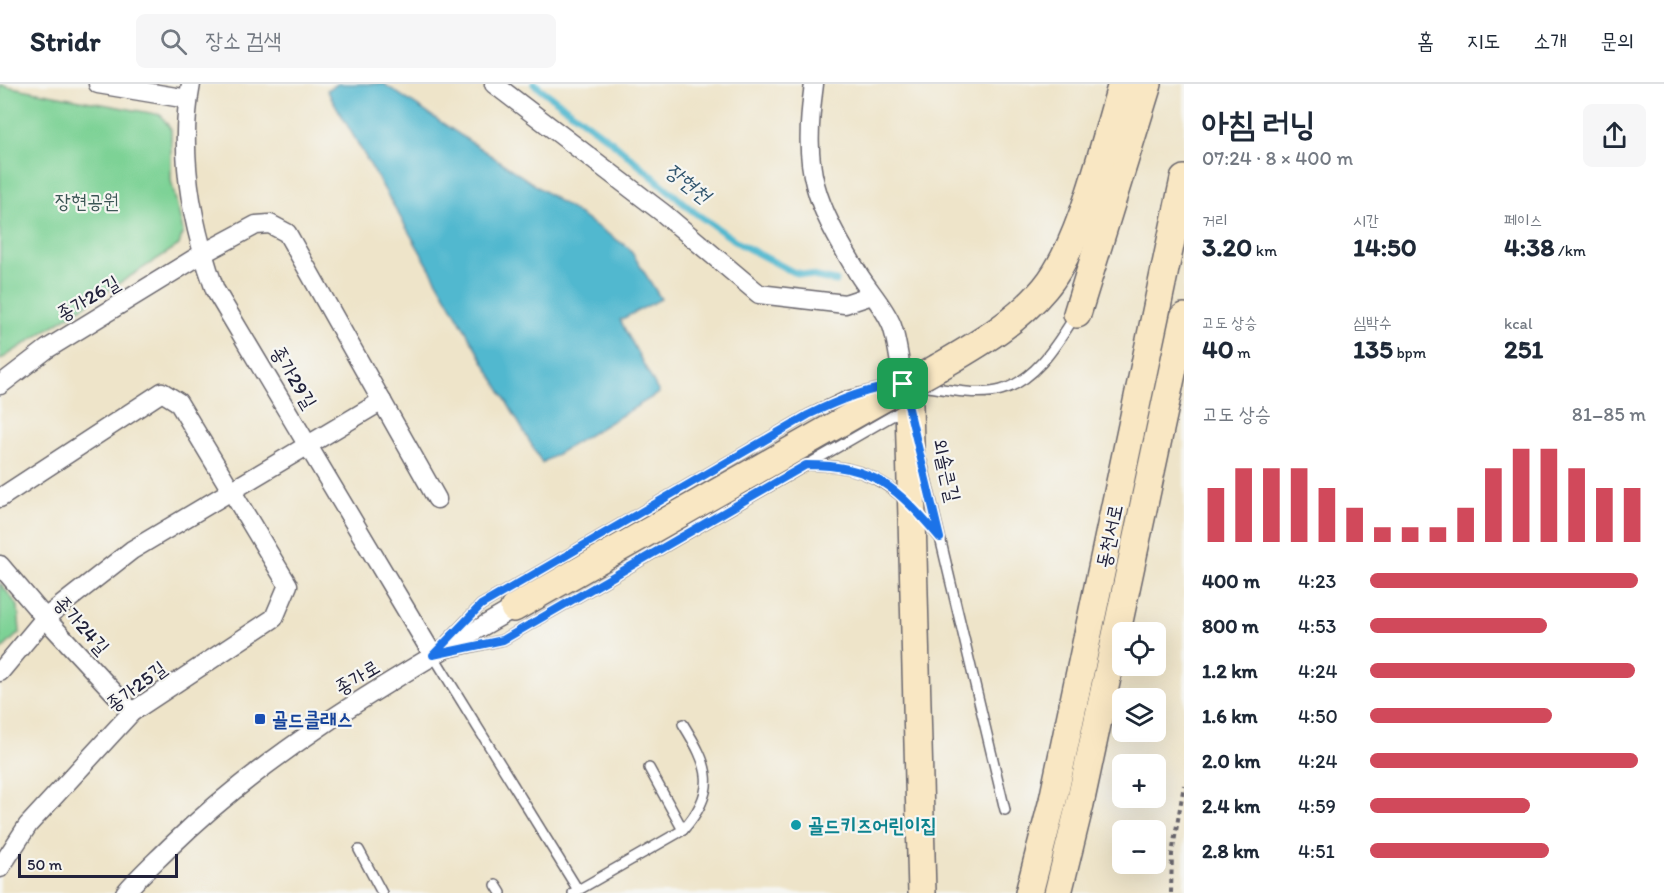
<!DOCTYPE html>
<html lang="ko">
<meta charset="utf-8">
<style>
:root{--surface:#fff;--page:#f6f6f7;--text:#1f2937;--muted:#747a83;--line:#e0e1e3;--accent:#d1495b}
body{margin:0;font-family:Itim,"Poor Story",sans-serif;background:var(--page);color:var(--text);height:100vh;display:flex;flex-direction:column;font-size:22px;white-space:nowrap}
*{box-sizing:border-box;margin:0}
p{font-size:20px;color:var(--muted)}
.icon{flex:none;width:33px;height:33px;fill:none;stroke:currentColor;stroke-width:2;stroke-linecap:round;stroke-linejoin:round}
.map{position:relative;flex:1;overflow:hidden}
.panel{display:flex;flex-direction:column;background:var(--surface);width:480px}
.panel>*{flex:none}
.buttons{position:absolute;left:1112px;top:538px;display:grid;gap:12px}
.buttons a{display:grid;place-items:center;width:54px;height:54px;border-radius:9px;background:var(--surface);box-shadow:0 6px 24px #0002;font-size:30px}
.scale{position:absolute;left:18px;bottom:15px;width:160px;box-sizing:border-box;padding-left:6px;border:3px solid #22223b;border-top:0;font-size:16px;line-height:21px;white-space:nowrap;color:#22223b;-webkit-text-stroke:4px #f6f6f2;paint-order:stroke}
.pin{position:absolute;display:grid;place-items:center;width:51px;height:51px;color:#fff;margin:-26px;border-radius:12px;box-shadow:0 3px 9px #0006}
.round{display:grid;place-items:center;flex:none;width:63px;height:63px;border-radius:9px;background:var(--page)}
.overview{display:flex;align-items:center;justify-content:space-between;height:102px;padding:0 18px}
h1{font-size:33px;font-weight:700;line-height:45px}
.stats{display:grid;grid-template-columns:repeat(3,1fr);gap:9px;height:102px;padding:6px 18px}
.stats div{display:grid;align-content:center}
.stats b{font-size:26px;font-weight:700}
.stats small{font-size:16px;font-weight:400}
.stats p{font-size:16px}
.chart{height:168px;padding:12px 18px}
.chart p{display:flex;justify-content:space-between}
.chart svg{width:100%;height:108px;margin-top:6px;stroke:var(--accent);stroke-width:6}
ul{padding:0 18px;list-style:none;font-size:20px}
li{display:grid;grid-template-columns:96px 72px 1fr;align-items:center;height:45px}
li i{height:15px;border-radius:8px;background:var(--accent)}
header{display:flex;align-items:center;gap:36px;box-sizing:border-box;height:84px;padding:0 30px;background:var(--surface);border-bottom:2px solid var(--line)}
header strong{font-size:28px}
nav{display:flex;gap:33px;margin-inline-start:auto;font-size:21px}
.search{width:420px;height:54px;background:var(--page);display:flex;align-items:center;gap:15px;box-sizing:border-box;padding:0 21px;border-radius:9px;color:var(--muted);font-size:22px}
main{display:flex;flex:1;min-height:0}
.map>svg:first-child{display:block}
</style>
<header>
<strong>Stridr</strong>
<div class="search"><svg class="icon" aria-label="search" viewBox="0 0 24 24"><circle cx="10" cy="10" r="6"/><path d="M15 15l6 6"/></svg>장소 검색</div>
<nav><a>홈</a><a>지도</a><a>소개</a><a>문의</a></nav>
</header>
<main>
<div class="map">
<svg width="1184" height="809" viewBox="0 0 1184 809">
<rect width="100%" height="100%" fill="#f6f6f2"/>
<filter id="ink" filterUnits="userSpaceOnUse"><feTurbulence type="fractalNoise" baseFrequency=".0167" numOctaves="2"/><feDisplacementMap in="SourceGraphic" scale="12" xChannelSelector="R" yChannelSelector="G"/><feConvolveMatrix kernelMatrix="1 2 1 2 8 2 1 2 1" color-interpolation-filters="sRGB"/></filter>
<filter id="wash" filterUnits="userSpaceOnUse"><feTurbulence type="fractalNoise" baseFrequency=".008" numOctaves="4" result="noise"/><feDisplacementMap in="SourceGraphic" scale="24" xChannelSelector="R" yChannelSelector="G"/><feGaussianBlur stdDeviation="1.35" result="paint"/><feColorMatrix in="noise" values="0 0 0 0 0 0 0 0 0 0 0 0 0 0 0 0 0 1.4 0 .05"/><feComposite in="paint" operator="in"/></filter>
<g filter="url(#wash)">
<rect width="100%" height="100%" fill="#eee4c9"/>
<g fill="#7dd295" stroke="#507a68" stroke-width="1.5">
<polygon points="0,1 161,31 171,46 171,96 183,147 179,161 0,276"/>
<polygon points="0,499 18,522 20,548 0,567"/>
</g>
<polygon fill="#51b8cf" stroke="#3a6d85" stroke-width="1.5" points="338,0 384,0 629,164 661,215 620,236 659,309 542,379 327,6"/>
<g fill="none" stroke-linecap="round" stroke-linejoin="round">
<polyline stroke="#51b8cf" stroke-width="7" points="534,0 611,57 694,128 740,160 793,188 836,197"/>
</g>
</g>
<g filter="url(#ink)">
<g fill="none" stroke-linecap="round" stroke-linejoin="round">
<defs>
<g id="lane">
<path d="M918 302C944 304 976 313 1001 306 1036 296 1057 260 1075 232"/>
<polyline points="922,378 1005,726"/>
<path d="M808 381C851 381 874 389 907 417"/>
<polyline points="919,429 939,453"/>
<polyline points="447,556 481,521 808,331 847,312 884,303"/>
<polyline points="450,568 503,556 904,325"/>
<polyline points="433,571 578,806"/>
<path d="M683 746C719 705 709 682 683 640"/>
<polyline points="359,766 382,809"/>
<polyline points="496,801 501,809"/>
<polyline points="573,809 683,746 649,684"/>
</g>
<g id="street">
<polyline points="98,0 188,15"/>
<path d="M191 0C178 68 192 142 215 206L433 571"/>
<polyline points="494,0 663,129 759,210 845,220 872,211"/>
<path d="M814 0C802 89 814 116 859 191 869 207 885 224 892 242 898 260 900 281 903 300"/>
<polyline points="0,301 47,265 202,170 256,141 270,140 287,149 437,415"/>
<polyline points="0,414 162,308 178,318 288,501 274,534 132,628 28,741 0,784"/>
<polyline points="0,481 45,534 132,628"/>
<polyline points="0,588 45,534 132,466 382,317"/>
<path d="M125 809C138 793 155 778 170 763 271 664 393 595 514 524"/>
</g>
<g id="secondary">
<polyline points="1077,230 1148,0"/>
<path d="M939 283C978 260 1016 239 1045 204 1081 162 1105 55 1122 0"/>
<polyline points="909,322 922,809"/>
<polyline points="514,524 864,325"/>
<polyline points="1029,809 1053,716 1184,95"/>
<polyline points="1058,809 1080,720 1184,233"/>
</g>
</defs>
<use href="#lane" stroke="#69666d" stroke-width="12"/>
<use href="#street" stroke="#69666d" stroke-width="21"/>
<use href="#secondary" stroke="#69666d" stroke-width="30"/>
<polyline stroke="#69666d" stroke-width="4" stroke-dasharray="4.5 4.5" stroke-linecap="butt" points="1171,809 1172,770 1184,701"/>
<use href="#lane" stroke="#fff" stroke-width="9"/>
<use href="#street" stroke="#fff" stroke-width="18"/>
<use href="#secondary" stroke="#f9e7c3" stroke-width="27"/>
<defs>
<polyline id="secondary-bridge" points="864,325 939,283"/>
</defs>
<use href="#secondary-bridge" stroke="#69666d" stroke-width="30" stroke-linecap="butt"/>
<use href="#secondary-bridge" stroke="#f9e7c3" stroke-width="27"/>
</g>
</g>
<g fill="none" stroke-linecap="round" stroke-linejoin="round" filter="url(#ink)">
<defs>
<path id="route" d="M903 300 940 454C897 404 875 381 806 381L503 556 433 571 481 521 808 331C839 316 868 304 903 300Z"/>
</defs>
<use href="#route" stroke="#fff" stroke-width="12"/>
<use href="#route" stroke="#1a73e8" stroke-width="8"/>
</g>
<rect fill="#1a4fb4" stroke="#f6f6f2" stroke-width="2" x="254" y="629" width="12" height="12" rx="3"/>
<circle fill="#0f9aa8" stroke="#f6f6f2" stroke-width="2" cx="796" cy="741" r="6"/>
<g text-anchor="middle" stroke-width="4.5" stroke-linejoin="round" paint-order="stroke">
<g font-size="20" fill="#3d5756" stroke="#f6f6f2">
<text x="87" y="124">장현공원</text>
</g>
<g font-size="20" fill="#22223b" stroke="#f6f6f2">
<text transform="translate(88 214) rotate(-31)" y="7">종가26길</text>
<text transform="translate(294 293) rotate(59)" y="7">종가29길</text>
<text transform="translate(947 386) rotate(77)" y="7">외솔큰길</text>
<text transform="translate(1109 452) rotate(-78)" y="7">동천서로</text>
<text transform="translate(82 541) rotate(48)" y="7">종가24길</text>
<text transform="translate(357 593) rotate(-31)" y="7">종가로</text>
<text transform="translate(136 602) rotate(-37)" y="7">종가25길</text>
</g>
<g font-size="20" font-weight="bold" fill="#164399" stroke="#f6f6f2" text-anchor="start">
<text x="272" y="642">골드클래스</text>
</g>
<g font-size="20" font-weight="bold" fill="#0d838f" stroke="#f6f6f2" text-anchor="start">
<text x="808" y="748">골드키즈어린이집</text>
</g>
<g font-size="21" font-style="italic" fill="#32566f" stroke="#f6f6f2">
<text transform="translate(688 99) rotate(38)" y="7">장현천</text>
</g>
</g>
</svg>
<div class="buttons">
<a><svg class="icon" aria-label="locate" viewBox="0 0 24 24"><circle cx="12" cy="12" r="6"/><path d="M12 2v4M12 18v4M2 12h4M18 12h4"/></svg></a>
<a><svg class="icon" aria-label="layers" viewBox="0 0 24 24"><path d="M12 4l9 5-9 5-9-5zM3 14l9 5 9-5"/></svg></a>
<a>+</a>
<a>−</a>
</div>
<div class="scale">50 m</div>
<div class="pin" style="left:903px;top:300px;background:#1e9e55"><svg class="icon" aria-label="arrive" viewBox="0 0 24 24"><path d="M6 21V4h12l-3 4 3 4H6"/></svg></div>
</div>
<section class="panel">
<div class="overview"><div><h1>아침 러닝</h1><p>07:24 · 8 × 400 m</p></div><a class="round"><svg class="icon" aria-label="share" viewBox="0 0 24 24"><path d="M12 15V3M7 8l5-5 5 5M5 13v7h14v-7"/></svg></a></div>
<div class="stats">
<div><p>거리</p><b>3.20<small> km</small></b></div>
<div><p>시간</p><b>14:50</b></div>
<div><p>페이스</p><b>4:38<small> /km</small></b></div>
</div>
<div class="stats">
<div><p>고도 상승</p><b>40<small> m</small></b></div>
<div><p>심박수</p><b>135<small> bpm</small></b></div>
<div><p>kcal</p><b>251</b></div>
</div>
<div class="chart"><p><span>고도 상승</span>81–85 m</p>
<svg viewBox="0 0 160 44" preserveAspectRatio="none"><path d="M5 44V22M15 44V14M25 44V14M35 44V14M45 44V22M55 44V30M65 44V38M75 44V38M85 44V38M95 44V30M105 44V14M115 44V6M125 44V6M135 44V14M145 44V22M155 44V22"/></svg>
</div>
<ul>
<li><b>400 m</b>4:23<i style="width:97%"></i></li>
<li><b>800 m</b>4:53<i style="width:64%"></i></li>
<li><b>1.2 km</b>4:24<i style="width:96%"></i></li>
<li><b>1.6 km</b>4:50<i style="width:66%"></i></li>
<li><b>2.0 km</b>4:24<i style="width:97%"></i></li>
<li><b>2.4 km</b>4:59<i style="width:58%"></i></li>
<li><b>2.8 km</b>4:51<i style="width:65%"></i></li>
</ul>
</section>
</main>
